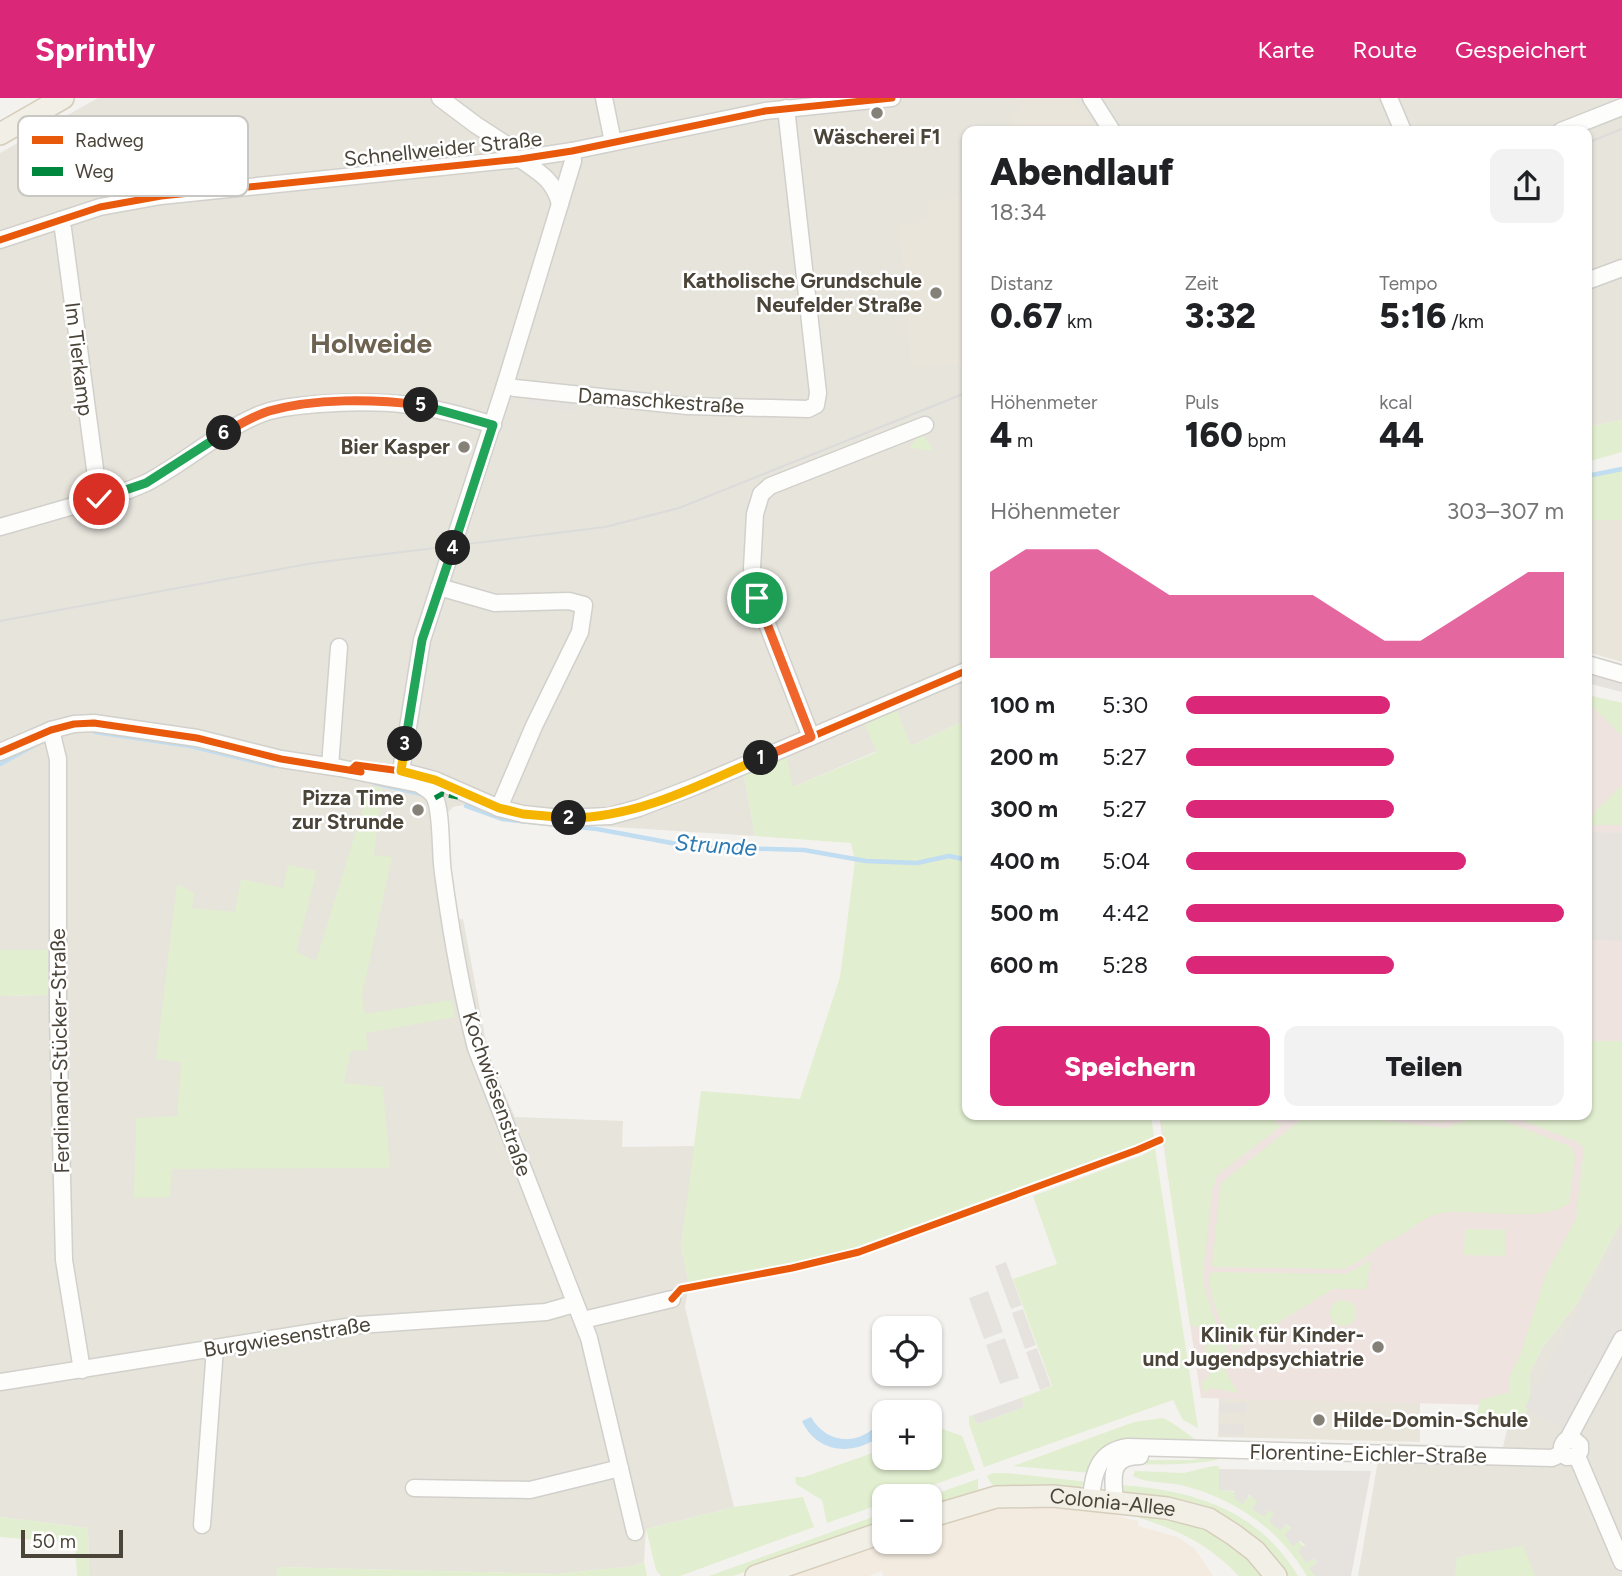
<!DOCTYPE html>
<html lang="de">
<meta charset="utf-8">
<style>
:root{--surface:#fff;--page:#f2f2f2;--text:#202124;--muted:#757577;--accent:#db2777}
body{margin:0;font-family:Figtree,sans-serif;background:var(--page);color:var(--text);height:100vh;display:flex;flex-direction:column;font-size:26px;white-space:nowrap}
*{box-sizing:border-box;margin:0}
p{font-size:23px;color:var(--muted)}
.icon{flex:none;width:38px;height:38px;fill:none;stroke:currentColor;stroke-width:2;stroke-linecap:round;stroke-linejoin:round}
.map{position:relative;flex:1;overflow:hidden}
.panel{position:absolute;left:962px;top:28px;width:630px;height:994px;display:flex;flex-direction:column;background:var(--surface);border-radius:14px;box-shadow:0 2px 5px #0004}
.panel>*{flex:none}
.tools{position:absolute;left:872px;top:1218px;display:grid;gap:14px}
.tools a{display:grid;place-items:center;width:70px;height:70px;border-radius:14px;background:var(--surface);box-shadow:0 2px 5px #0004;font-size:35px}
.scale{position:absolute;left:21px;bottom:18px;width:102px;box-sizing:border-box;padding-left:7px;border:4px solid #4b4439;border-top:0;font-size:19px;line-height:24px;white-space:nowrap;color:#4b4439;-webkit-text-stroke:5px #fff;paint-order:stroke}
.pin{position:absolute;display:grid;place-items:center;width:60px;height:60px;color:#fff;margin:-30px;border:4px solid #fff;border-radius:50%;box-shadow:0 2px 7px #0007}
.km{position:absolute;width:35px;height:35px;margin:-18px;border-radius:50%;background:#222;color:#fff;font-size:19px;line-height:35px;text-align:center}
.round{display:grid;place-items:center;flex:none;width:74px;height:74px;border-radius:14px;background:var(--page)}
.overview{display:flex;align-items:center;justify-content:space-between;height:119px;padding:0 28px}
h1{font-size:38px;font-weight:800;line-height:52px}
.figures{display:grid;grid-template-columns:repeat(3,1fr);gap:10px;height:119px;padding:7px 28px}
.figures div{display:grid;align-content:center}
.figures b{font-size:35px;font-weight:800}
.figures small{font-size:19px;font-weight:400}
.figures p{font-size:19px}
.chart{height:196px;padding:14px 28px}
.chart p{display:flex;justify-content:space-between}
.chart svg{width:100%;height:126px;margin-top:7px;fill:var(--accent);opacity:.7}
.action{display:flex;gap:14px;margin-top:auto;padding:14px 28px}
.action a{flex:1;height:80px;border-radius:14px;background:var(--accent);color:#fff;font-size:28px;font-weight:800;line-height:80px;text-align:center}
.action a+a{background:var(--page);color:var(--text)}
ul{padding:0 28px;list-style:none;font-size:23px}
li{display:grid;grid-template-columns:112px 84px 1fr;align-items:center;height:52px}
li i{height:18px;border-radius:9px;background:var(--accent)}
header{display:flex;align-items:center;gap:42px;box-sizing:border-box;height:98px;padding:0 35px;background:var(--accent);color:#fff}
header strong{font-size:33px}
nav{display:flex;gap:38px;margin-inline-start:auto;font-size:24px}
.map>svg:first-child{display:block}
</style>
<header>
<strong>Sprintly</strong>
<nav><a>Karte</a><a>Route</a><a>Gespeichert</a></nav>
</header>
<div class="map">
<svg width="1622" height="1478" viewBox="0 0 1622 1478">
<rect width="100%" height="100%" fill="#f4f2ee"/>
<g fill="#e7e4dc">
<polygon points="98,0 1622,0 1622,322 1587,329 1587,33 968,33 968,621 911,648 895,611 864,623 877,653 793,689 744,677 755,738 520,723 504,719 470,706 453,709 445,718 454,822 463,821 485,938 494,972 515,1019 623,1023 622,1049 695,1048 681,1149 689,1186 685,1209 734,1409 646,1431 644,1464 634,1468 557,1476 278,1469 277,1478 89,1478 88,1430 0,1419 0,898 47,897 48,852 0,852 0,55"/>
<polygon points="1622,1122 1622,1478 1358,1478 1381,1345 1503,1349 1508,1328 1523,1325 1529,1304 1530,1275 1542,1250 1576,1207"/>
</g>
<polygon fill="#f3ebdf" points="1070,1409 1096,1412 1138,1423 1138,1428 1177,1439 1195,1451 1213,1478 883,1478 882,1473 869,1478 781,1478 889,1444 929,1444 929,1430 973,1415 993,1411"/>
<g fill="#eae5da">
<polygon points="1018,0 1074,0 1098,33 1013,33 1010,14 1019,13"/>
<polygon points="968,99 968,263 960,267 911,268 899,128 930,122 927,103"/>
<polygon points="1587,422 1622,422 1622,564 1587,554"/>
<polygon points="1219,1300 1420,1305 1420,1344 1218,1339"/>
</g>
<polygon fill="#eee3df" points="1587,597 1622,605 1622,1113 1541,1250 1515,1311 1492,1307 1201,1300 1159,1017 1587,1017"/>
<g fill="#e1eecf">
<polygon points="1622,322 1622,354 1587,364 1587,329"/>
<polygon points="920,336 923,337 934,353 911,350 911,347"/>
<polygon points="1622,372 1622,422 1587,422 1587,378"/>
<polygon points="1587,597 1622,605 1622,638 1587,603"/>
<polygon points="896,611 911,648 968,621 968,1017 1151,1017 1154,1039 1136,1049 858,1151 791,1167 689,1186 681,1149 701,993 800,1001 840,879 855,763 851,745 755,738 744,677 786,657 793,689 877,654 863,623"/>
<polygon points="1622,681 1622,727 1590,727 1594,715 1621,688"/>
<polygon points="370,688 382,690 374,757 392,759 362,897 365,916 452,902 455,919 366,935 368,953 351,952 344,985 383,989 390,1070 172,1071 170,1099 134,1100 136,1020 177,1018 181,964 156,961 177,786 194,795 192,810 235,814 241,781 283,790 288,767 317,773 296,854 316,863"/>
<polygon points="0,852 48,852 48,897 0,898"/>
<path d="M1587 943H1622V1122L1576 1207 1542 1250 1530 1275 1529 1304 1523 1326C1505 1328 1490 1329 1477 1315L1480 1302 1510 1294 1509 1280 1521 1255 1546 1176 1576 1121 1584 1051 1578 1044 1508 1017H1587Z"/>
<polygon points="1161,1017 1267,1017 1281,1028 1217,1077 1212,1092 1203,1175 1204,1188 1213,1216 1228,1256 1220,1263 1238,1295 1213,1290 1203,1294 1202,1283 1210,1278 1203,1229 1190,1228 1168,1078"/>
<path d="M1307 1017H1338L1445 1030 1462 1024 1474 1017H1489L1569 1048 1573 1053 1575 1059 1569 1105C1544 1126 1474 1110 1442 1115 1423 1117 1404 1140 1385 1144 1372 1155 1358 1166 1342 1171L1216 1169 1212 1167 1221 1085Z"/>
<polygon points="1391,1017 1460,1017 1443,1023"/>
<polygon points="1155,1050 1198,1330 1183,1322 1173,1302 984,1369 969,1326 969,1318 973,1317 977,1326 1024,1309 1021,1300 1052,1288 1013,1181 1057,1166 1033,1098 1143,1057"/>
<polygon points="1465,1131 1506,1132 1505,1158 1464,1157"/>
<path d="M1371 1162 1366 1191H1333L1234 1252C1226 1233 1206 1196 1210 1176L1214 1174 1346 1176Z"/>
<circle cx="1343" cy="1215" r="13"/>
<path d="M1163 1320C1174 1325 1186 1335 1196 1342L1193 1344H1130L1091 1375 1013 1368 1134 1324Z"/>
<polygon points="940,1330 962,1338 975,1372 902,1398 884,1398 884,1405 827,1425 822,1402 796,1386 795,1379 804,1379 884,1351 884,1360 929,1360 929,1334"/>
<path d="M1218 1357 1217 1362C1189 1367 1162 1367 1134 1366L1127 1370 1123 1376 1119 1374 1132 1362H1192Z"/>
<path d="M1213 1368H1219V1392C1237 1393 1264 1400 1275 1416 1277 1420 1278 1428 1279 1432L1286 1426 1291 1431 1284 1437C1301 1442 1307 1450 1317 1465L1310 1470 1315 1478H1307C1279 1431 1234 1400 1181 1387 1166 1384 1146 1385 1133 1378L1135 1373 1184 1375Z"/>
<polygon points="993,1375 1006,1375 1088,1384 1076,1392 996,1390 990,1384 987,1378"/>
<polygon points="978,1381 978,1392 929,1407 929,1398"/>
<path d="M1120 1387C1192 1392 1258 1411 1298 1478H1287L1264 1451 1130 1398 1122 1392Z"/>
<polygon points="803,1399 814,1429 680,1478 661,1478 656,1472 646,1431 734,1409"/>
<path d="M1135 1414C1198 1427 1220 1429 1265 1478H1239C1207 1445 1178 1432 1134 1418Z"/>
<polygon points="884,1415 884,1424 733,1478 709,1478"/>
<polygon points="0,1419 88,1430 89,1478 77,1478 75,1445 0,1439"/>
<polygon points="1523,1448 1535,1478 1455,1478 1457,1459"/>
<polygon points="644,1464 647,1478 277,1478 278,1469 557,1476 634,1468"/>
</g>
<g fill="#e6e3df">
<polygon points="524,297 573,302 578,313 530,308"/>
<polygon points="1587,573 1622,583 1622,594 1587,585"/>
<polygon points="1587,734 1622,735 1622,843 1587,842"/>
<polygon points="1618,1142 1622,1144 1622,1225 1563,1330 1525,1309"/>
<polygon points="1006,1164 1022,1207 1011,1211 995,1168"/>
<polygon points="988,1193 1003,1234 984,1241 969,1200"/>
<polygon points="1023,1211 1036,1247 1025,1251 1012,1215"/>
<polygon points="1005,1240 1019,1280 1000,1286 986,1247"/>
<polygon points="1037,1250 1051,1288 1040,1292 1026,1254"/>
<polygon points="1021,1300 1024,1309 977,1326 973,1317"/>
<polygon points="1219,1305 1247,1305 1246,1315 1219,1315"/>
<polygon points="1219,1326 1244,1326 1244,1337 1219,1336"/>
<polygon points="1219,1371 1371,1373 1351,1478 1315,1478 1309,1470 1317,1465 1314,1460 1306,1465 1298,1453 1305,1447 1300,1443 1293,1448 1284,1437 1291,1430 1286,1426 1280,1433 1269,1423 1274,1416 1269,1412 1264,1419 1252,1411 1257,1403 1249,1397 1243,1406 1235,1401 1234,1393 1219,1392"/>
</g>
<path fill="#c0ddf1" d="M878 1312 886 1314H884V1334C859 1359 817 1357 802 1323L811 1319C828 1349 865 1348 883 1319L876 1316Z"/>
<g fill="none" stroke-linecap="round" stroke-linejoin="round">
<g stroke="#c0ddf1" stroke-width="4.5">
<polyline points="1587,378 1622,371"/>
<polyline points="95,634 190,648 274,668"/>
<polyline points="0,666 33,648"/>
<polyline points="375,685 421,696"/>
<polyline points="466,708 502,721 597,731 693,749 804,752 866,763 917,765 949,758 968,762"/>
</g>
<defs>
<g id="minor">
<polyline points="440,0 476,27 507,47 511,62"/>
<polyline points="604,0 613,44"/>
<polyline points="1091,0 1112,33"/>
<polyline points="1389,0 1403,33"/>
<polyline points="1561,33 1622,9"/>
<polyline points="572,53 573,63 505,287 422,542 401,673 435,682 499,710 523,716 561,720 610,718 639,710 696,688 968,572"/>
<path d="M520 61C539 74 554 82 560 106"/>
<polyline points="60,122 63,131 99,401"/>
<polyline points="0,142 100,109 161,98 520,61 572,53 765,13 892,0"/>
<polyline points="1587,183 1622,170"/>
<polyline points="505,287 515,290 687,308 808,311 816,307 818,295 786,10"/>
<path d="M0 429 129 392 146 385C184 365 217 335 256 318 275 309 298 308 319 306 387 301 428 306 493 327"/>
<polyline points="439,489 495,505 569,503 584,507 580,534 534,628 499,710"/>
<polyline points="1587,566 1622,576"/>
<polyline points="51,632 58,661 58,917 64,1162 82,1272"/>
<polyline points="811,639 757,500 752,470 755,416 761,396 770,388 925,327"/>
<path d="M0 654 51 632 74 626 94 625 197 640 281 661 340 670 419 686C425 690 432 693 435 700 442 715 440 756 443 775 451 834 461 892 476 950L589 1240 635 1434"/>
<polyline points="330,668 339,549"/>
<polyline points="583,1222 672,1201"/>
<polyline points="0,1284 359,1227 546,1214 574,1206"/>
<polyline points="1568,1341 1622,1241"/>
<path d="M1577 1358 1567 1359C1561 1355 1560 1349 1565 1343L1573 1341 1580 1347V1353L1577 1358 1622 1464"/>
<polyline points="414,1390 530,1392 620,1370"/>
<path d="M1091 1401C1093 1374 1099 1353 1128 1349L1552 1360 1563 1355"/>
<path d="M1115 1404C1113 1380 1108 1358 1140 1358"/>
<polyline points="202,1427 215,1250"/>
</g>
<g id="major">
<polyline points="0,36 63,0"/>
<path id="s1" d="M929 1419 996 1399 1053 1398 1167 1410 1209 1421 1234 1437 1255 1453 1276 1478"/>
<polyline points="756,1478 884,1434"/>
</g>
</defs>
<use href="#minor" stroke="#d2d0cb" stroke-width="19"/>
<use href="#major" stroke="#d6cebb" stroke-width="24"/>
<use href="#minor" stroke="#fdfdfc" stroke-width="16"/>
<use href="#major" stroke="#f2efe6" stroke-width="21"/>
<g stroke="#dbdbda" stroke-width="2">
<polyline points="1587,45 1622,31"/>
<polyline points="0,523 313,465 605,429 679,410 968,294"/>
</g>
<polyline stroke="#00873e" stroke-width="5" stroke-dasharray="10 5" stroke-linecap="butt" points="435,700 442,696 458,699"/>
<defs>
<g id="cycleway">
<polyline points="0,142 100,109 161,98 520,61 572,53 765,13 892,0"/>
<polyline points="0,654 51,632 74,626 94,625 197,640 281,661 361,674"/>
<polyline points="351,672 356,667 401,673 435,682 499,710 523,716 561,720 610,718 639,710 696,688 968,572"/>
<polyline points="672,1201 681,1191 792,1170 859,1154 1137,1052 1160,1042"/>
</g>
</defs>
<use href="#cycleway" stroke="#fff" stroke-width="11"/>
<use href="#cycleway" stroke="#e8590c" stroke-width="7"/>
</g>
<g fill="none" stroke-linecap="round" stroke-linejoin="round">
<defs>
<polyline id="split-1" points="757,500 811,639 761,660"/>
<path id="split-2" d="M569 720C637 720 700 687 761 660"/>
<polyline id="split-3" points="405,646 401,673 435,682 499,710 523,716 569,720"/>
<polyline id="split-4" points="405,646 422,542 453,450"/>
<polyline id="split-5" points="421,307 493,327 453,450"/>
<path id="split-6" d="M224 335C239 327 253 318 269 313 315 300 374 301 421 307"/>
<polyline id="split-7" points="99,401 146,385 224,335"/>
</defs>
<use href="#split-1" stroke="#fff" stroke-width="14"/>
<use href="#split-2" stroke="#fff" stroke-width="14"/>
<use href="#split-3" stroke="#fff" stroke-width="14"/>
<use href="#split-4" stroke="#fff" stroke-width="14"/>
<use href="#split-5" stroke="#fff" stroke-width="14"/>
<use href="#split-6" stroke="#fff" stroke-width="14"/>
<use href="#split-7" stroke="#fff" stroke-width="14"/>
<use href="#split-1" stroke="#f0652b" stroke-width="9"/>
<use href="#split-2" stroke="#f5b400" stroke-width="9"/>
<use href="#split-3" stroke="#f5b400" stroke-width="9"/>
<use href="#split-4" stroke="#22a559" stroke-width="9"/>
<use href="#split-5" stroke="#22a559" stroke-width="9"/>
<use href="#split-6" stroke="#f0652b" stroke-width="9"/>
<use href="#split-7" stroke="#22a559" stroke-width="9"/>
</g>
<g fill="#868178" stroke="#fff" stroke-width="2.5">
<circle cx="877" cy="15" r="7"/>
<circle cx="936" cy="195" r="7"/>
<circle cx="464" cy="349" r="7"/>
<circle cx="418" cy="712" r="7"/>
<circle cx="1378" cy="1249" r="7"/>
<circle cx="1319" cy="1322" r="7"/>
</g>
<g text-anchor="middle" stroke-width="5" stroke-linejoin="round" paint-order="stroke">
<g font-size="21" font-weight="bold" fill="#4b4439" stroke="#fff" text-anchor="end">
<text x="877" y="46" text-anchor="middle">Wäscherei F1</text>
<text x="922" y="190">Katholische Grundschule<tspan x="922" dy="24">Neufelder Straße</tspan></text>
<text x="450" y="356">Bier Kasper</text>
<text x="404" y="707">Pizza Time<tspan x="404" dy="24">zur Strunde</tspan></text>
<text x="1364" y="1244">Klinik für Kinder-<tspan x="1364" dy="24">und Jugendpsychiatrie</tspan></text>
<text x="1333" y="1329" text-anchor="start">Hilde-Domin-Schule</text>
</g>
<g font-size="21" fill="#4b4439" stroke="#fff">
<text transform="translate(443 51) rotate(-6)" y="7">Schnellweider Straße</text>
<text transform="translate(79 261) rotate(83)" y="7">Im Tierkamp</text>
<text transform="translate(661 303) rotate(4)" y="7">Damaschkestraße</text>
<text transform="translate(60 953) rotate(-91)" y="7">Ferdinand-Stücker-Straße</text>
<text transform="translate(497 996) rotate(71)" y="7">Kochwiesenstraße</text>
<text transform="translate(287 1239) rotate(-9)" y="7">Burgwiesenstraße</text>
<text transform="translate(1368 1356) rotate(1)" y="7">Florentine-Eichler-Straße</text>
<text dy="7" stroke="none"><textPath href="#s1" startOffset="187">Colonia-Allee</textPath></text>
</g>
<g font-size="23" font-style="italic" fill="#2e7ab2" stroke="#fff">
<text transform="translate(716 747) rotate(4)" y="8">Strunde</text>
</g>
<g font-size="28" font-weight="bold" fill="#6e6250" stroke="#fff">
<text x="371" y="255">Holweide</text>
</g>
</g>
<rect x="18" y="18" width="230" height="80" rx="10" fill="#fff" stroke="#c9c7c4" stroke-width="2"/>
<rect x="32" y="38" width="31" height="8" fill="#e8590c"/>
<rect x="32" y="69" width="31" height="9" fill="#00873e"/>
<g font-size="19" fill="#4b4439">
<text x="75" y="49">Radweg</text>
<text x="75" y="80">Weg</text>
</g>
</svg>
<div class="tools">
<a><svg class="icon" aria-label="locate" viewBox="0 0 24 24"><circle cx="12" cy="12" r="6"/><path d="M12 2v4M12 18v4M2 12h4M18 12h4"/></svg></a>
<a>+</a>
<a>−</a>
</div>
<div class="scale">50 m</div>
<div class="pin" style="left:757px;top:500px;background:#1e9e55"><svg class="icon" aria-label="arrive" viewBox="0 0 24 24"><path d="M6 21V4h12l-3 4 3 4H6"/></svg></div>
<div class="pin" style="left:99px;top:401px;background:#d93025"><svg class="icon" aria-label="check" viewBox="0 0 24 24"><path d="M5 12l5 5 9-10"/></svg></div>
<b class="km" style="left:761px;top:660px">1</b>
<b class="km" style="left:569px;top:720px">2</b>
<b class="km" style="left:405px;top:646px">3</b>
<b class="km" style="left:453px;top:450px">4</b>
<b class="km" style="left:421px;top:307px">5</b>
<b class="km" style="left:224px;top:335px">6</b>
<section class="panel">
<div class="overview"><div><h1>Abendlauf</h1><p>18:34</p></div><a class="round"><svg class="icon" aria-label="share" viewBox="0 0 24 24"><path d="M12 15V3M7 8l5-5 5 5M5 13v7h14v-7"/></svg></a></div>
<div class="figures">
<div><p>Distanz</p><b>0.67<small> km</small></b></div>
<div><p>Zeit</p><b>3:32</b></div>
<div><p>Tempo</p><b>5:16<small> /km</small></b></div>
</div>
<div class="figures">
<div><p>Höhenmeter</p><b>4<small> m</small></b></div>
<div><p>Puls</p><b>160<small> bpm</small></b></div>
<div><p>kcal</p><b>44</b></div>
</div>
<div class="chart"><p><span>Höhenmeter</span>303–307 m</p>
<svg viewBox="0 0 160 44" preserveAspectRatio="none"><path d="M0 44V14L10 6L20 6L30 6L40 14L50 22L60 22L70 22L80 22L90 22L100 30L110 38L120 38L130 30L140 22L150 14L160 14V44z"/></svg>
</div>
<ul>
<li><b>100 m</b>5:30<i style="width:54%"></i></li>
<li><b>200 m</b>5:27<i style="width:55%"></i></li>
<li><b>300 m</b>5:27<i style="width:55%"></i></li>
<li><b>400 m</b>5:04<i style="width:74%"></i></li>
<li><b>500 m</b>4:42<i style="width:100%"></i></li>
<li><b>600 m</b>5:28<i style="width:55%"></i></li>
</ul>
<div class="action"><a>Speichern</a><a>Teilen</a></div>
</section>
</div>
